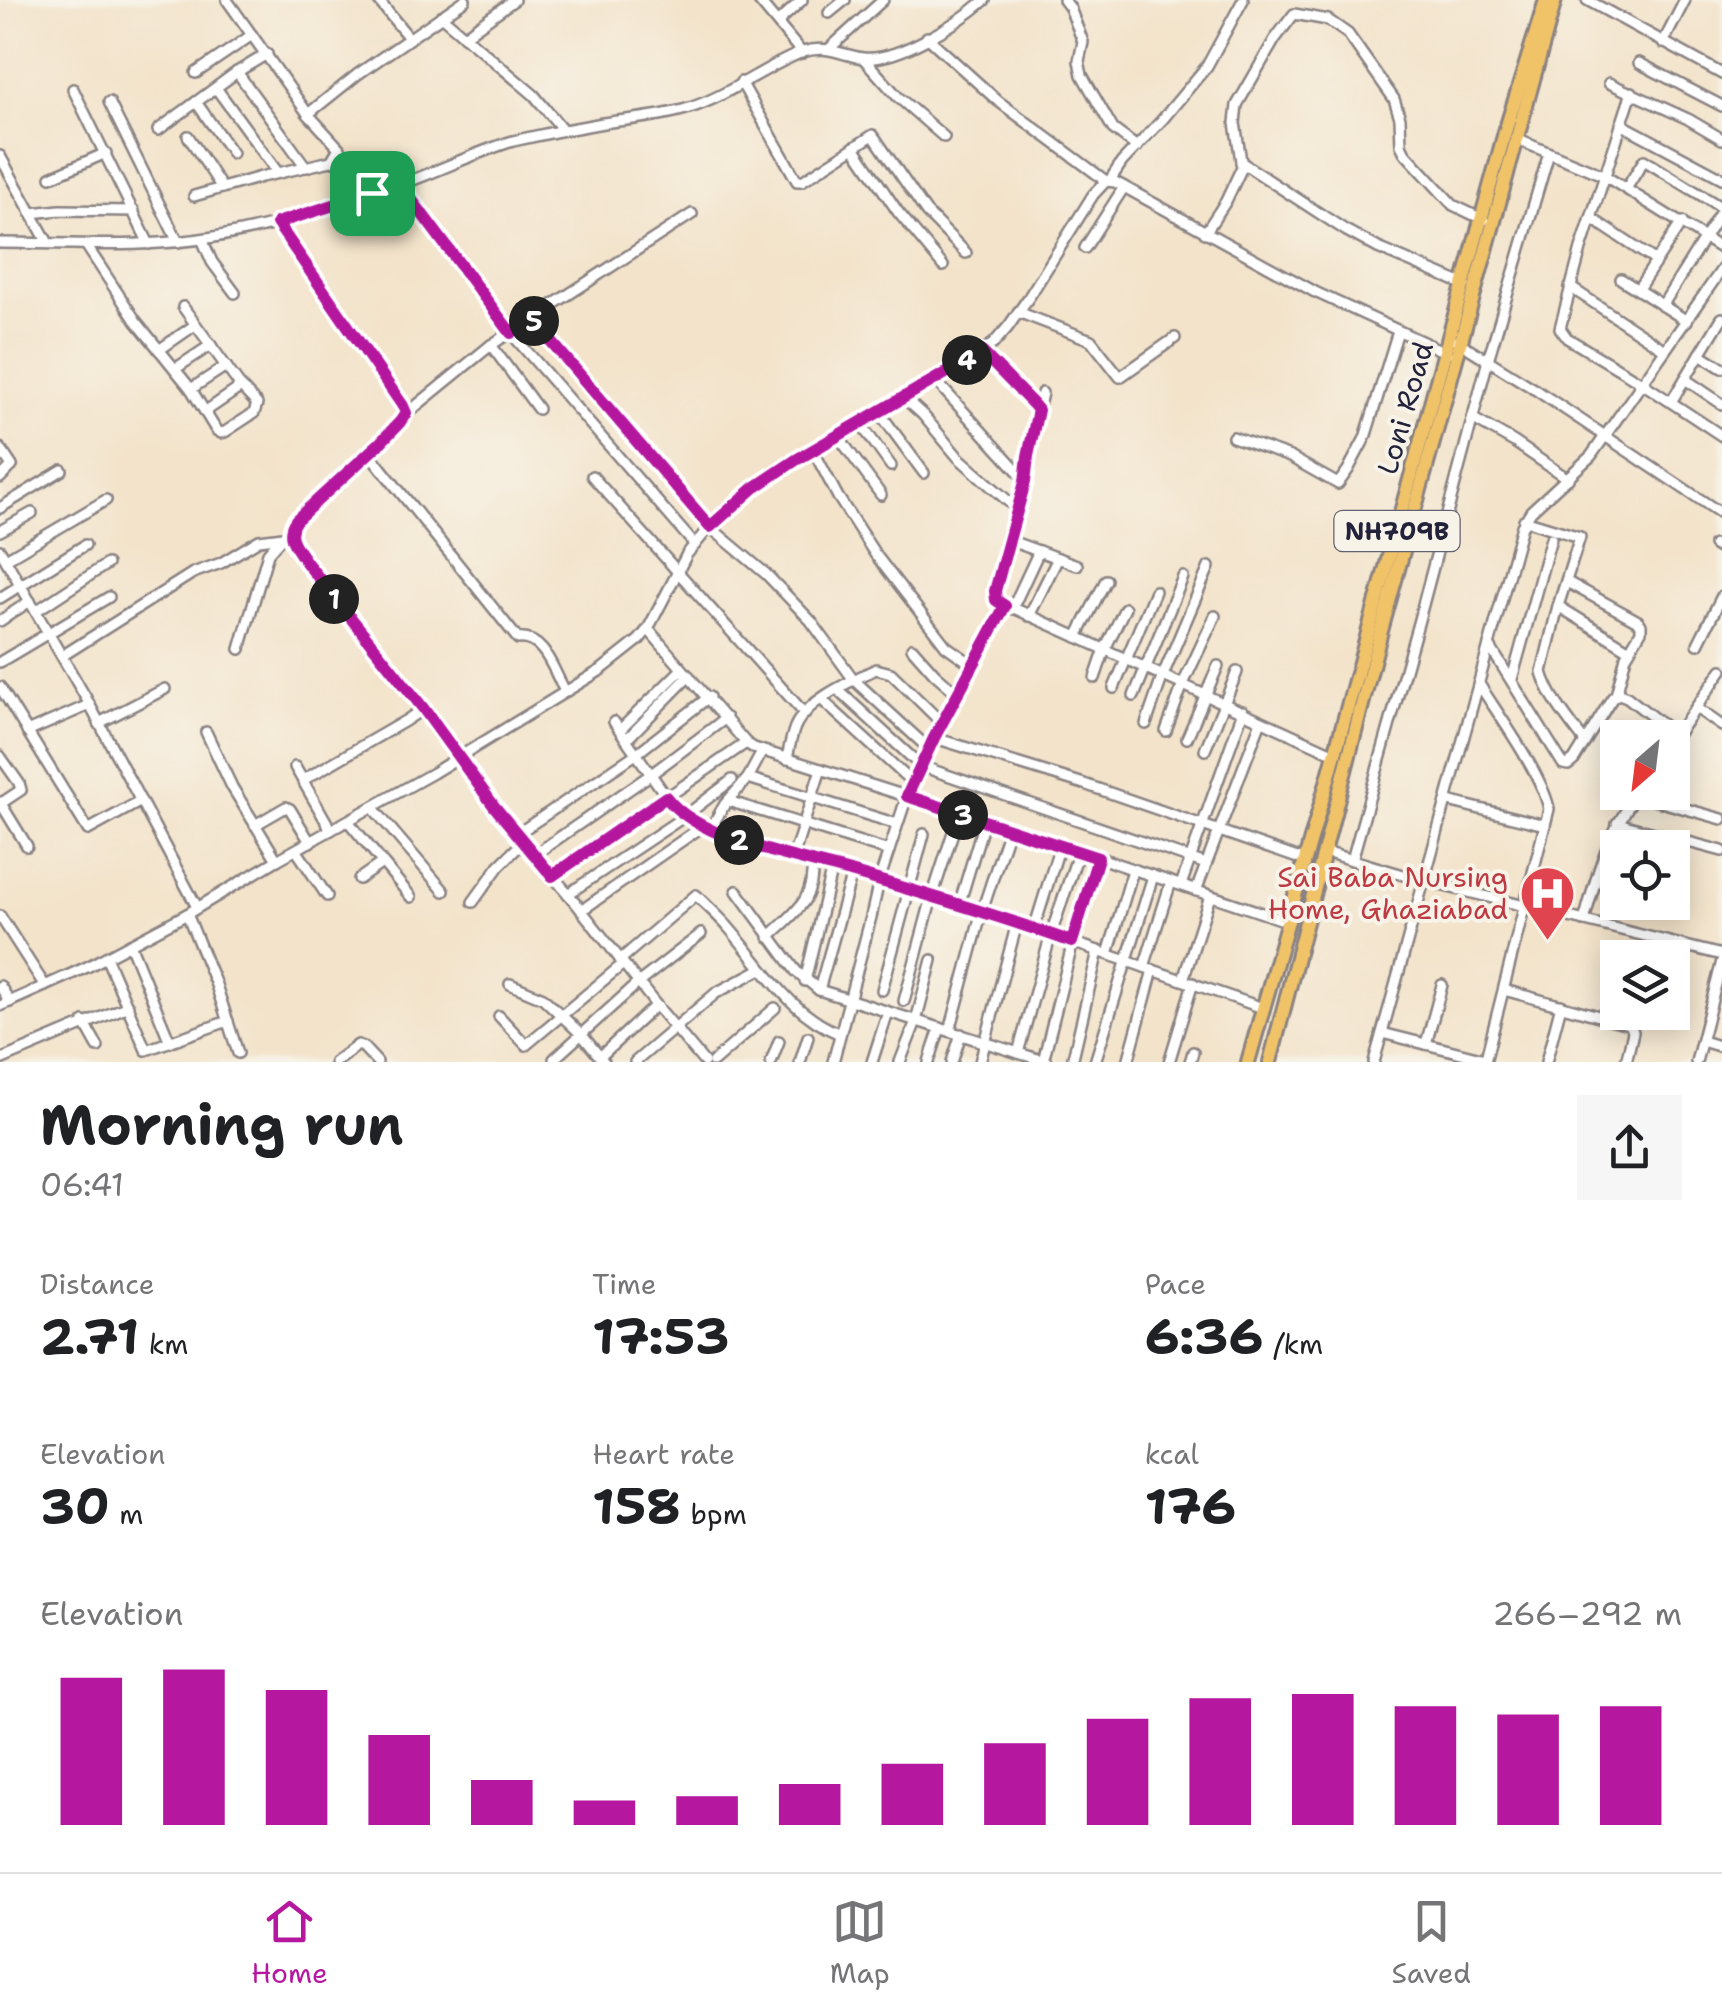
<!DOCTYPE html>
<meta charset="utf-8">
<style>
:root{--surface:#fff;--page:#f6f6f6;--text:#202124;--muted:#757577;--line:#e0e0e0;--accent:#b5179e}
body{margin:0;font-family:"Shantell Sans",sans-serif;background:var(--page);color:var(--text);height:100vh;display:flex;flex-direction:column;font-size:38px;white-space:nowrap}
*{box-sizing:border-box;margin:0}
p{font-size:32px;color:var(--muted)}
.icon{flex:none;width:55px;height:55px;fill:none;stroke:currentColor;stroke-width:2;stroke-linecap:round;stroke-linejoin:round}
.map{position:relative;height:1062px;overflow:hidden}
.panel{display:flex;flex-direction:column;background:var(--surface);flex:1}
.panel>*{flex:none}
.needle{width:65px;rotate:208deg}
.buttons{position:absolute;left:1600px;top:720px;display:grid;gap:20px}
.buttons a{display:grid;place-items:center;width:90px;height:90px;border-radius:0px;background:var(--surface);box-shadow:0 5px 25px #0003;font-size:50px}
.pin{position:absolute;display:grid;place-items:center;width:85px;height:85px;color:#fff;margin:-42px;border-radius:20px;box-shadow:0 5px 15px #0006}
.km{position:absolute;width:50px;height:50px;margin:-25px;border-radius:50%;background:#222;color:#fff;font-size:28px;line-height:50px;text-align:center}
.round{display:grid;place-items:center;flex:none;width:105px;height:105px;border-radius:0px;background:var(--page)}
.summary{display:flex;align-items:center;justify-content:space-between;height:170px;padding:0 40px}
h1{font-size:55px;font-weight:700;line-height:75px}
.stats{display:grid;grid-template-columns:repeat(3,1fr);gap:15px;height:170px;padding:10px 40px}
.stats div{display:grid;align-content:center}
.stats b{font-size:50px;font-weight:700}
.stats small{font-size:28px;font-weight:400}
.stats p{font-size:28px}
.chart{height:280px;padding:20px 40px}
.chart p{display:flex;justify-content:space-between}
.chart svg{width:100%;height:180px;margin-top:10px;stroke:var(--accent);stroke-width:6}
.menu{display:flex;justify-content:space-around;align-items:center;height:140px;border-top:2px solid var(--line);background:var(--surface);font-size:28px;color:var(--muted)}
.menu a{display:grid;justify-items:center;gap:5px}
.menu .selected{color:var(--accent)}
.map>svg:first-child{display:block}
</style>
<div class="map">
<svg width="1722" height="1062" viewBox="0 0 1722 1062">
<rect width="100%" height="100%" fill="#f7f3e8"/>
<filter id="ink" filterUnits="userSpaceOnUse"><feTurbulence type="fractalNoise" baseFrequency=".01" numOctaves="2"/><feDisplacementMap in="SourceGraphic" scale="20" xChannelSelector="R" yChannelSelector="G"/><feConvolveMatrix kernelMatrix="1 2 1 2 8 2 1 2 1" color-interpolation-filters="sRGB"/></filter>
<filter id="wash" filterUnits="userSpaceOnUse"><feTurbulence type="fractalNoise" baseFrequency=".0048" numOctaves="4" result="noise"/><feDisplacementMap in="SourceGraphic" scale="40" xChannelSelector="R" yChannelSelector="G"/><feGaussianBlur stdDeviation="2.25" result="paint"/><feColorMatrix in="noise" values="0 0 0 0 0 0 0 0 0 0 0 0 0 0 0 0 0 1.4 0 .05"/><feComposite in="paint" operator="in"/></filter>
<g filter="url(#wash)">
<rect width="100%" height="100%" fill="#f3e3ca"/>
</g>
<g filter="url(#ink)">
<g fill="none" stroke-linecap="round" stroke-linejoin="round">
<defs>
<g id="minor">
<polyline points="227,0 308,114 339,148 372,193"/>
<polyline points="378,0 409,38"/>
<polyline points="758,0 802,53"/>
<polyline points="1064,0 1070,8 1083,42 1079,61 1082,75 1113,129 1137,147"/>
<polyline points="1587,0 1722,74"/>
<polyline points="829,13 845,0"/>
<polyline points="441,16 534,95 563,130"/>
<polyline points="778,22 802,0"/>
<polyline points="464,36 514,0"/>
<polyline points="927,37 998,101 1106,181"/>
<polyline points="1663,43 1685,0"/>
<polyline points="829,49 883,0"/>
<polyline points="864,59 898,97 944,137"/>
<polyline points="1639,63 1722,106"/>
<polyline points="237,72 306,167"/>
<polyline points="196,73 252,35"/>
<polyline points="741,82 797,181 802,181 873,135 926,212 966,253"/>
<polyline points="1609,83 1688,119 1722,139"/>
<polyline points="216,88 278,173"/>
<polyline points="73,89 149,244"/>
<polyline points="1632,92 1581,249 1560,328 1567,338 1642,383 1722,436"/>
<polyline points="109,102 178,242"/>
<polyline points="196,102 232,153"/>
<polyline points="308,114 358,74 465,0"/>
<polyline points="1621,124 1722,178"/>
<polyline points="158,130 237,72 267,54"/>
<polyline points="188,136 222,188"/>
<polyline points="1516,139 1605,176 1722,249"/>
<polyline points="854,147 898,212 943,266"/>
<polyline points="0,156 48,243"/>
<polyline points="1241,162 1345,230 1378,248 1465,285"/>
<polyline points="51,177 106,153"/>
<polyline points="1110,180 1122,162 1162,120 1207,66 1243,0"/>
<polyline points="401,184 511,333 695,545"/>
<polyline points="1626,189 1644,160 1722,208"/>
<polyline points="194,196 261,177 331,161 339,148"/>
<polyline points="31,213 60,210 134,211"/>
<polyline points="1591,218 1656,261"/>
<polyline points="277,223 403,406 405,413 400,422 380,443 296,520 290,531 293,543 344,611 423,709 503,817 575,902 656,1005 704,1062"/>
<polyline points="1205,233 1226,201 1242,167 1235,123 1237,105 1275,39 1294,14 1328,20 1348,34 1394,99 1400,118 1401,145 1405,153 1453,205 1484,220"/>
<polyline points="202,239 212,262 235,293"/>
<path d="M0 243C72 243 143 249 214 237 277 227 339 205 399 185 437 172 474 153 513 141 543 134 573 128 603 123 631 119 660 117 686 109 728 97 763 67 803 52 826 44 841 55 863 58 897 62 960 22 985 0"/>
<polyline points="86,245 136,321 191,389 216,430 221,433 225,432 254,413 257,404 241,387 183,307"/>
<polyline points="1085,248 1124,187"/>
<polyline points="1621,279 1687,321"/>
<polyline points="1570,287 1665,350"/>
<polyline points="1638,289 1682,222"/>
<polyline points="1662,306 1722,210"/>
<polyline points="1018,312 1091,340 1120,377 1175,338"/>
<polyline points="532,319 710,527 766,574 791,600 811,621 854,680 929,749"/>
<polyline points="1457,341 1536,390 1722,514"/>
<polyline points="491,345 538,409"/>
<polyline points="159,350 195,325"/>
<polyline points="982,351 1038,410"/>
<polyline points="1700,354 1722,368"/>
<polyline points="175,369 211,345"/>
<polyline points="1685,379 1722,404"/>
<polyline points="935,380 1025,479"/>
<polyline points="191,389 226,366"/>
<polyline points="1042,393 1028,456 1025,482 995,591 996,600 1335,754"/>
<polyline points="903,397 923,415 958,457 1017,509"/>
<polyline points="1671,402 1722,318"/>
<polyline points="206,411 241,387"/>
<polyline points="879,412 924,473"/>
<polyline points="405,415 491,345 692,214"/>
<polyline points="1472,418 1514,442 1568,479"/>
<polyline points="860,423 891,466"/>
<polyline points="838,436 881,495"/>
<polyline points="1233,437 1290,457 1338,484 1348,470 1365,438 1398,331"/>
<polyline points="0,448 12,466 0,478"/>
<polyline points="813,450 838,497 875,554 946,646 973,665"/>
<path d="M369 453 518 639C545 636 553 671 565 691"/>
<polyline points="592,476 805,714"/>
<polyline points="0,508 62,470"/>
<path d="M1524 520 1580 537 1558 606 1542 672C1549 697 1569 721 1585 742"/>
<polyline points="0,531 32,513"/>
<polyline points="1008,540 1077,565"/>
<polyline points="1714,545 1722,550"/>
<polyline points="0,550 86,698 197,907"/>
<polyline points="6,559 106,500"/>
<polyline points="1567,582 1638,621 1641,625 1641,631 1626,656 1616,695"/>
<polyline points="0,598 85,545"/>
<polyline points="1558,606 1628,649"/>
<polyline points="1012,609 1039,551"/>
<polyline points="36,611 107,564"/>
<polyline points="1029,616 1058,558"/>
<polyline points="0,621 30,601"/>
<polyline points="648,629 746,743 754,748 1079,851 1289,922"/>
<polyline points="1077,637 1106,580"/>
<polyline points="1698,644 1722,596"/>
<polyline points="1489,645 1563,764 1568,765 1574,760 1609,703 1613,697 1619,694 1627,697 1677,736"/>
<polyline points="912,648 935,674 958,694"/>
<polyline points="240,649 268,553 282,537"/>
<polyline points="62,656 193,573 221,563 259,540 283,537"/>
<polyline points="0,662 109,597"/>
<polyline points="1095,678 1105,649 1125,608"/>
<polyline points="1512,679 1551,538"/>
<path d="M1479 684C1498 714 1543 776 1549 809L1485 1062"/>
<polyline points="0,687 88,830 141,801"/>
<polyline points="1114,688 1155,591"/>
<polyline points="837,689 921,766 1206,864"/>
<polyline points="1134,696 1183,577"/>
<polyline points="822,700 913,783"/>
<polyline points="1696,708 1722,726"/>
<polyline points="614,722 671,803 699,825 760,847 982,911 1263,1008"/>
<polyline points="99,723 165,689"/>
<polyline points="1146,724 1163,675 1209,567"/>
<polyline points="620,730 682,669"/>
<polyline points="1166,731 1183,684 1215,616"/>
<polyline points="27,732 89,705"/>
<polyline points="206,732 232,787 277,860"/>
<polyline points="935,738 1084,784 1306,861"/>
<polyline points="1187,738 1218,666"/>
<polyline points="627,739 689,676"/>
<polyline points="1672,742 1722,670"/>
<polyline points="1205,750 1237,672"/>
<polyline points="0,756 19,783 21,790 0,804"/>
<path d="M787 759C789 749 791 737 795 727 807 700 851 681 876 669L891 673 943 724"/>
<polyline points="295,767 331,830"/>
<polyline points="748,778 897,824"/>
<polyline points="303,780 405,721 423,709"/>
<polyline points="1636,795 1722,819"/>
<polyline points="728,801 889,851"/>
<polyline points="1448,801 1545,825"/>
<polyline points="0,802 27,846"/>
<polyline points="373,808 444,891"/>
<polyline points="348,821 411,897"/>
<polyline points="1617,823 1722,851"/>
<polyline points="255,825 286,807 290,809 310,842"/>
<polyline points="710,829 725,804 748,778 762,752"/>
<polyline points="517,834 636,754 709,697"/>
<polyline points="297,851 327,896"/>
<polyline points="1325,852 1424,881 1722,955"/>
<polyline points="534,855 650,775 726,718"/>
<polyline points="793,857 821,769"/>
<polyline points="1352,860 1420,616 1488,360 1549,153"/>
<polyline points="552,876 746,743"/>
<polyline points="359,879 382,863"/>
<polyline points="1181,885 1243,711"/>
<polyline points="737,891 796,971 819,990 1047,1062"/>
<polyline points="1196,891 1261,721"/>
<polyline points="568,894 685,816 732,780"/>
<polyline points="473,902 499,866 523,842"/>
<polyline points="959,905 984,822"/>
<polyline points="582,910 703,826"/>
<polyline points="187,914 216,985 238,1053"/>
<polyline points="0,916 45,986"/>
<path d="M1584 921C1598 871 1607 835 1638 792"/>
<polyline points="1034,929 1060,845"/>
<path d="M769 937C795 912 815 901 812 862"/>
<polyline points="130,944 170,1042"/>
<polyline points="1108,954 1133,870"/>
<polyline points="106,957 146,1050 228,1021"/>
<path d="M620 960 696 895C707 906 719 916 729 928 763 967 790 1014 840 1034"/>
<polyline points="1144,967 1171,882"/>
<polyline points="1183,980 1210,896"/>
<polyline points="805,981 832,867"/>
<polyline points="510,984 543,998 582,1035 604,1062"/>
<polyline points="0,986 10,1002"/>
<polyline points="819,990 852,873"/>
<polyline points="882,990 924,834"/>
<polyline points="1504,990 1628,1024 1631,1026 1633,1032 1626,1062"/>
<polyline points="904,1001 932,897 959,814"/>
<polyline points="0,1006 87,967 187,914 277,860 433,773 601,670 639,640 648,629 687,554 718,517 754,488 796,460 947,373 993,344 1008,327 1029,297 1093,195 1106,181 1115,182 1315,292 1447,353"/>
<polyline points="499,1016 526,1045 623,964"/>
<polyline points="84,1022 98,1047"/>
<polyline points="950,1031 982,911 1009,829"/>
<polyline points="1382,1033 1485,1059"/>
<polyline points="1702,1041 1722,1047"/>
<polyline points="1426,1044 1442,985"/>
<polyline points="1018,1053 1051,934 1079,851"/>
<polyline points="603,1054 656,1005"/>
<polyline points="554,1059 638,983 701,934"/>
<polyline points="0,1060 128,1006"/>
<polyline points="1043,1061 1073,942 1099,858"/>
<polyline points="335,1062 358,1045 363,1047 377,1062"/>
<polyline points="635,1062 716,993 761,969"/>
<polyline points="713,1062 775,1008"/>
<polyline points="771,1062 779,1041"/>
<polyline points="800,1062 808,1037"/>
<polyline points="833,1062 871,917 879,881 907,796 933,742 1005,606"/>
<polyline points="872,1062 888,1012"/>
<polyline points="900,1062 916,1021 932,960"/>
<polyline points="929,1062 940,1028"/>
<polyline points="952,1062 961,1034"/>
<polyline points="980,1062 1017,923"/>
<polyline points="1072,1062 1098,951"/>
<polyline points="1095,1062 1153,876"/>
<polyline points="1128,1062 1153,970"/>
<polyline points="1169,1062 1193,983"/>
<polyline points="1190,1062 1193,1052"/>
<polyline points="1374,1062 1522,526 1531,511 1591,456 1722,269"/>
<polyline points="1546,1062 1561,1005"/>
<polyline points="1696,1062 1722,961"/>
</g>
<g id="highway">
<polyline points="1248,1062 1330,772 1505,132 1546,0"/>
<polyline points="1270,1062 1381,631 1555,0"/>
</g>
</defs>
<use href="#minor" stroke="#8a8282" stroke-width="14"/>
<use href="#highway" stroke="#8a8282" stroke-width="18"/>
<use href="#minor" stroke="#fff" stroke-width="9"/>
<use href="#highway" stroke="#f1c369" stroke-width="12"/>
</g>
</g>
<g fill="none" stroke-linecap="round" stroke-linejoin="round" filter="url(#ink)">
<defs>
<path id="route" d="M400 184 511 333 532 319 710 527 754 488 796 460 982 352 1033 404 1038 410 1028 456 1025 482 995 591 996 600 1005 606 934 738 907 796 1098 858 1072 942C1001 916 927 895 854 873 801 858 699 841 666 797L552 876 494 806 423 708 306 562C297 548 284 536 296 520L380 443 400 422 406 413 403 406 277 223Z"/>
</defs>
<use href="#route" stroke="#fff" stroke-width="20"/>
<use href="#route" stroke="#b5179e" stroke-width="12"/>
</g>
<defs>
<symbol id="hospital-pin" viewBox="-11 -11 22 30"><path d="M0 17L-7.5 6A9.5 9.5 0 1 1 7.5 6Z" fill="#e0444e" stroke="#f7f3e8"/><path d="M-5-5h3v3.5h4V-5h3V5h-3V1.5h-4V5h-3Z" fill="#fff"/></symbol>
</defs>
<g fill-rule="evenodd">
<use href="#hospital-pin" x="1516" y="862" width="63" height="86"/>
</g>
<g text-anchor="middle" stroke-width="8" stroke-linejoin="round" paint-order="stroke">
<rect fill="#f7f3e8" stroke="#62616f" stroke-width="2.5" x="1334.5" y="511" width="125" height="40" rx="8"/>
<g font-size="25" font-weight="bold" fill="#22223b">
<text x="1397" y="540">NH709B</text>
</g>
<g font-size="28" fill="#22223b" stroke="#f7f3e8">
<text transform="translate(1405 408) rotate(-74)" y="10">Loni Road</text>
</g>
<g font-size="28" fill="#be3a42" stroke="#f7f3e8" text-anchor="end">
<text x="1508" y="887">Sai Baba Nursing<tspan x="1508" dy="32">Home, Ghaziabad</tspan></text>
</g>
</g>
</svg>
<div class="buttons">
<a><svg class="needle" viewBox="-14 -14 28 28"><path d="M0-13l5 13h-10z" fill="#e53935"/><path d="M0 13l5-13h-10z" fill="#757577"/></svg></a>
<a><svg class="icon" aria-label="locate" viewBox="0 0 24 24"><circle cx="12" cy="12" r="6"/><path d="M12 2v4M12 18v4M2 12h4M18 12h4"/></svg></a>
<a><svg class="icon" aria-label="layers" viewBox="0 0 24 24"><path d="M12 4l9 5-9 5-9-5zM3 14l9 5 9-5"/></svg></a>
</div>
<div class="pin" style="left:372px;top:193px;background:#1e9e55"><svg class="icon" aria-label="arrive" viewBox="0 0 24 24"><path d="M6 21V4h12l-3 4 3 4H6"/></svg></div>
<b class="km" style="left:334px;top:599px">1</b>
<b class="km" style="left:739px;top:840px">2</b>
<b class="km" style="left:963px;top:815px">3</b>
<b class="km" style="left:967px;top:360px">4</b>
<b class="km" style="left:534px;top:321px">5</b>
</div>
<section class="panel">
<div class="summary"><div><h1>Morning run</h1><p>06:41</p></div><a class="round"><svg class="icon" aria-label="share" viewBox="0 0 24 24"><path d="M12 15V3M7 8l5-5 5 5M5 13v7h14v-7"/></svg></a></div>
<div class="stats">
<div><p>Distance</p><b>2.71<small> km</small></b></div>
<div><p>Time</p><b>17:53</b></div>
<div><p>Pace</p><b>6:36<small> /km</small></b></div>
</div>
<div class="stats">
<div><p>Elevation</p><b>30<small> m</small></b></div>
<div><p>Heart rate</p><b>158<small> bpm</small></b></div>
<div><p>kcal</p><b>176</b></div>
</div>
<div class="chart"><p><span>Elevation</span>266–292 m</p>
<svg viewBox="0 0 160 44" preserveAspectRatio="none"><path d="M5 44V8M15 44V6M25 44V11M35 44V22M45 44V33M55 44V38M65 44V37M75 44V34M85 44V29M95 44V24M105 44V18M115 44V13M125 44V12M135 44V15M145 44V17M155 44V15"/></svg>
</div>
</section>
<nav class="menu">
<a class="selected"><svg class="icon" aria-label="home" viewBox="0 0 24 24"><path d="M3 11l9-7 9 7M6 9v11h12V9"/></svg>Home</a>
<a><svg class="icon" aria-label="map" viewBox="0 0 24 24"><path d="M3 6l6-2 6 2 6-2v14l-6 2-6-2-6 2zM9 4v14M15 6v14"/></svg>Map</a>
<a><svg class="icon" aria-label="saved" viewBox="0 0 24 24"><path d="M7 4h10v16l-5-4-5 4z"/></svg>Saved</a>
</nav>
